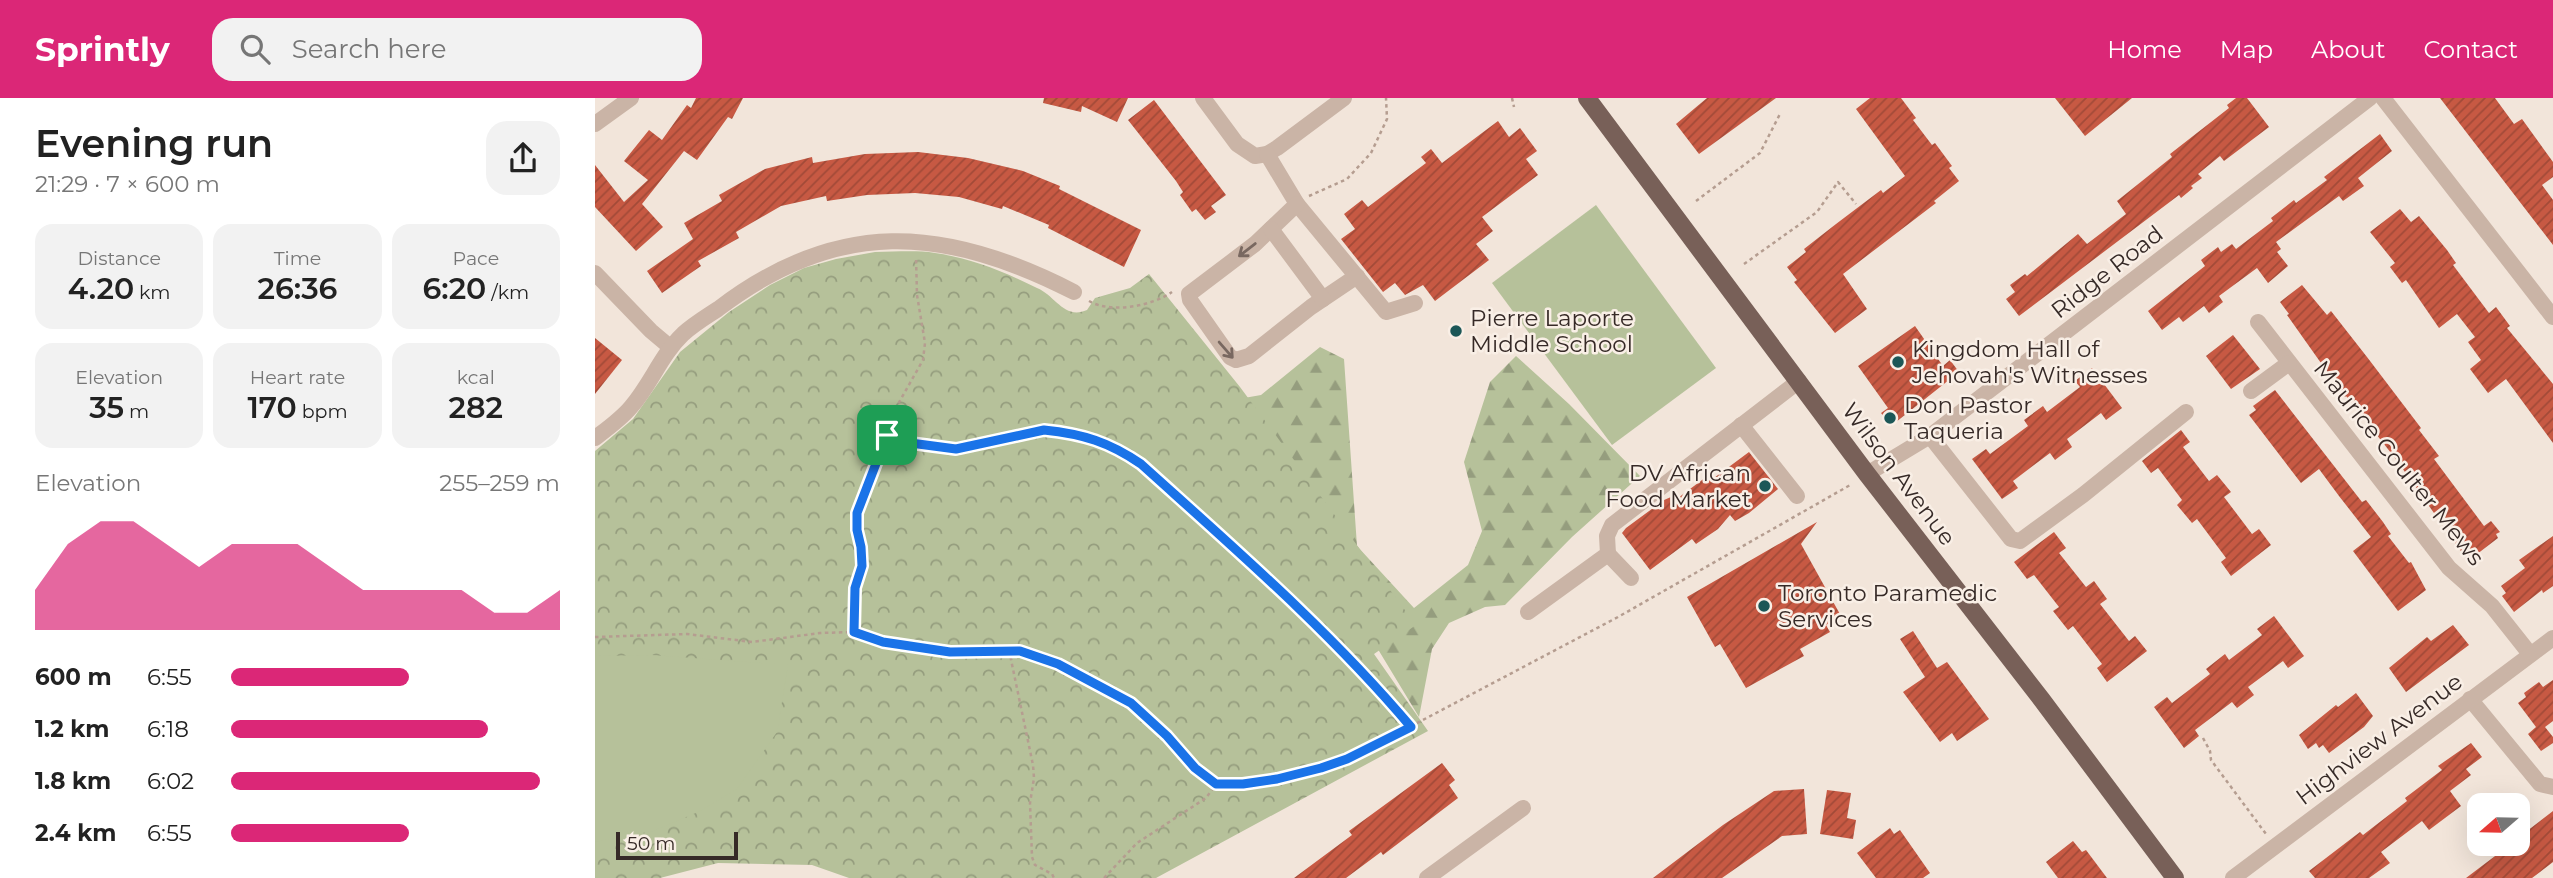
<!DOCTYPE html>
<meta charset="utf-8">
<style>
:root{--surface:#fff;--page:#f2f2f2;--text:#222;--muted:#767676;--accent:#db2777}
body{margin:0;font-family:Montserrat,sans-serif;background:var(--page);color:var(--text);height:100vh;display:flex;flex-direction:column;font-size:26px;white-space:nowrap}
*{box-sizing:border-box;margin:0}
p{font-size:23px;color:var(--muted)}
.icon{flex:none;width:38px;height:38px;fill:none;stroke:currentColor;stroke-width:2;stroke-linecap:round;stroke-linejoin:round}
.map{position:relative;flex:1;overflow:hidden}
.side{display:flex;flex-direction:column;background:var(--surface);width:595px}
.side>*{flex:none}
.needle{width:46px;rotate:250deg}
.tools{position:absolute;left:1872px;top:695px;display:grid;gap:14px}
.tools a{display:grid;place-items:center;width:63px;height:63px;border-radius:14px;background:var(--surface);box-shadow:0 7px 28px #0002;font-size:35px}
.scale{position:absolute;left:21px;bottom:18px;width:122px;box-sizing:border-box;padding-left:7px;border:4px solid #362a27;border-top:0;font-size:19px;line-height:24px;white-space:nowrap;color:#362a27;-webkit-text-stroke:5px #f9efe6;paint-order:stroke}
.pin{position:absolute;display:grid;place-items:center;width:60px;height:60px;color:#fff;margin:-30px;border-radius:14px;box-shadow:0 4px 10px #0006}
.round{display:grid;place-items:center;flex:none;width:74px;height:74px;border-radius:21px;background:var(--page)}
.overview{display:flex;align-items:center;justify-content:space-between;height:119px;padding:0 35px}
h1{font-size:38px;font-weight:600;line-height:52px}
.stats{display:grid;grid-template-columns:repeat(3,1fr);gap:10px;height:119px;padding:7px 35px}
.stats div{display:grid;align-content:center;border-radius:18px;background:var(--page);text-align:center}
.stats b{font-size:30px;font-weight:600}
.stats small{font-size:19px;font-weight:400}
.stats p{font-size:19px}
.chart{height:196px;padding:14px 35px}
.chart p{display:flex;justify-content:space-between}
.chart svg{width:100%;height:126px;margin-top:7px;fill:var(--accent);opacity:.7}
ul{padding:0 35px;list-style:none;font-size:23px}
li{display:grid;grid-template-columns:112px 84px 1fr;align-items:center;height:52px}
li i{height:18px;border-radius:9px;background:var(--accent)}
header{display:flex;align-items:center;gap:42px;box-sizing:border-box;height:98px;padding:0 35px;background:var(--accent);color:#fff}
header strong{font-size:33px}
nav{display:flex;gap:38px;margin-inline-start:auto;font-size:24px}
.search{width:490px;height:63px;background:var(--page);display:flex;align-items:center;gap:18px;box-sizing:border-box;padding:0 24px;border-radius:21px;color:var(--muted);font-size:26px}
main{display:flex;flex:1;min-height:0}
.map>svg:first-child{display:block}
</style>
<header>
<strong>Sprintly</strong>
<div class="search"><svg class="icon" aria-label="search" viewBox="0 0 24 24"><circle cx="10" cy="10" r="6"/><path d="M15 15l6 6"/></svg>Search here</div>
<nav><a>Home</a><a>Map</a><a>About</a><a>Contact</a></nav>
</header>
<main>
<section class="side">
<div class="overview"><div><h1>Evening run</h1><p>21:29 · 7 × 600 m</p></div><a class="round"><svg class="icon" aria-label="share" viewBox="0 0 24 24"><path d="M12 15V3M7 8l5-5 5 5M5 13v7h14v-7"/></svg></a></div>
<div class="stats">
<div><p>Distance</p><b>4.20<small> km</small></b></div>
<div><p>Time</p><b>26:36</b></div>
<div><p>Pace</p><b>6:20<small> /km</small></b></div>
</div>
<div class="stats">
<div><p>Elevation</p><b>35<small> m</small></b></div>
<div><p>Heart rate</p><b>170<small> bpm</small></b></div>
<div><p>kcal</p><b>282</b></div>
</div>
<div class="chart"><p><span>Elevation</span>255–259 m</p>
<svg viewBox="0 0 160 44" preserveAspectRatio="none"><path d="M0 44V30L10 14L20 6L30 6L40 14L50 22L60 14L70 14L80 14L90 22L100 30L110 30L120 30L130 30L140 38L150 38L160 30V44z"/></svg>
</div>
<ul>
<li><b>600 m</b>6:55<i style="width:54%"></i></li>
<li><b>1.2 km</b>6:18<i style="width:78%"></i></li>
<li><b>1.8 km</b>6:02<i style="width:94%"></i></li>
<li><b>2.4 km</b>6:55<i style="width:54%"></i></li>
</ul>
</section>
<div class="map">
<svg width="1958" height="780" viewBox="0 0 1958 780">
<defs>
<pattern id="forest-firs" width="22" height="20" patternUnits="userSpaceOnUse" patternTransform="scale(1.75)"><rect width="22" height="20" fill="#b6c19a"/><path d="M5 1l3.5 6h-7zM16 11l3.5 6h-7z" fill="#959d7e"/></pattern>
<pattern id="park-crowns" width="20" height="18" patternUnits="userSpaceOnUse" patternTransform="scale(1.75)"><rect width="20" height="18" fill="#b6c19a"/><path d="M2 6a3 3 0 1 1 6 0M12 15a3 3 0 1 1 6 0" fill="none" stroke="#959d7e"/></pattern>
<pattern id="building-hatch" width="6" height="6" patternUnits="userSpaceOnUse" patternTransform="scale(1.75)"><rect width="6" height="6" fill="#c75943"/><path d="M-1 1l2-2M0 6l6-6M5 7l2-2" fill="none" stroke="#a24a38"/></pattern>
</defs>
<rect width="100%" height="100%" fill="#f2e5da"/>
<polygon fill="url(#forest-firs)" points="725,249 749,261 762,448 819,510 873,467 887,433 869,364 895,284 921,258 974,306 1045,378 977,439 910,507 890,509 854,525 837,551 824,619 781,548 649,300 666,297"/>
<path fill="url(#park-crowns)" d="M280 154C300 154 321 152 340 155 376 160 410 174 442 190 461 198 469 222 492 212L500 200 535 190 554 176 645 289 821 527 779 556 833 633 561 780H254L217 767 123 765 65 780H0V353L38 321 85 254 134 214 175 187 209 170 241 161Z"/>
<g fill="#b6c19a">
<polygon points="1001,107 1121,270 1017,347 897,185"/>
<polygon points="57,557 193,567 182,634 142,691 103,714 58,733 0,744 0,558"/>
</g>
<g fill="url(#building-hatch)">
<polygon points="101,0 148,0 137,21 133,19 102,62 89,53 47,106 68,129 41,153 0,109 0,67 29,104 53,82 29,63 54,32 67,42 92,7 96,10"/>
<polygon points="449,0 533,0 522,24 487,8 486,14 448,5"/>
<polygon points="1112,0 1181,0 1104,56 1081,26"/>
<polygon points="1275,0 1306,0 1321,20 1318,22 1337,47 1340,45 1357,68 1354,70 1364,83 1339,103 1341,105 1248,176 1272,211 1240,235 1199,184 1202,182 1192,169 1211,154 1209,151 1241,126 1286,92 1288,95 1310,78 1261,11"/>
<polygon points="1460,0 1537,0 1490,38"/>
<polygon points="1641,0 1652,0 1674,29 1629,63 1625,58 1603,76 1607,80 1596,88 1598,90 1586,100 1584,97 1424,218 1411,201 1420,194 1415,187 1430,176 1432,178 1483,136 1492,146 1531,116 1522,103 1577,59 1575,56 1634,10 1632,7"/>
<polygon points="1845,0 1900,0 1919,26 1927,21 1958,64 1958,79 1947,87 1958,102 1958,147"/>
<polygon points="559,2 631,97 616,108 621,114 610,122 601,111 597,114 585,97 588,94 581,83 533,22"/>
<polygon points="903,23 914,39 925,30 942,53 931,61 943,77 887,119 898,133 881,146 894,162 840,203 828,187 810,197 800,185 788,194 746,141 760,131 749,116 767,102 773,109 831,65 826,59 836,51 847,65"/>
<polygon points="1785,36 1797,53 1763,80 1769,88 1748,103 1744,98 1681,144 1686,151 1682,154 1693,168 1673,185 1662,170 1624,198 1628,204 1614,215 1609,208 1588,224 1584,219 1567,232 1553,213 1610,168 1606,162 1623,149 1626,154 1637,146 1641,151 1678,123 1676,120 1699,102 1701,105 1732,82 1729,79"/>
<polygon points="323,54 373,60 428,73 465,88 464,91 546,132 529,169 453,130 454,127 408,108 407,111 364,99 320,95 272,97 232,103 231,98 186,108 141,134 144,140 103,163 106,168 67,195 52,173 98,141 89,125 127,103 124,97 170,71 217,59 218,65 270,56"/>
<polygon points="1805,111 1816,124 1824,118 1852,152 1861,165 1858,167 1894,215 1901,209 1915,228 1912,230 1958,286 1958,345 1911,281 1893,295 1875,271 1886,262 1873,244 1880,239 1862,216 1844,230 1811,182 1807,185 1795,169 1800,165 1775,134"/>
<polygon points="1707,187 1732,217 1736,213 1772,259 1826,330 1824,332 1844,358 1839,361 1889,428 1896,423 1905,434 1901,436 1903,440 1873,463 1800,360 1751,298 1750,299 1692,217 1694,216 1685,204"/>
<polygon points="1320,228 1348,268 1355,262 1364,274 1296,328 1286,315 1293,310 1263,268"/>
<polygon points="1638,237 1665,271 1636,291 1611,258"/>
<polygon points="0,240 27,262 0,296"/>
<polygon points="1497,270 1527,310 1511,322 1506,315 1472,341 1477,349 1460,362 1455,355 1418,383 1423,390 1407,401 1377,361 1391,351 1395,356 1433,328 1429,322 1448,308 1452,314 1485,289 1480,283"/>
<polygon points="1680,292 1767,404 1771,402 1788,424 1796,436 1793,438 1814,465 1816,464 1831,492 1803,513 1758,453 1776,439 1744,398 1724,371 1706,385 1654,317 1661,312 1658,308"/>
<polygon points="1586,332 1595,344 1588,349 1614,383 1622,377 1636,394 1629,399 1657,436 1664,431 1676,447 1636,478 1626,464 1631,460 1602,421 1597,425 1582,407 1587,402 1563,370 1556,375 1547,363"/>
<polygon points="1154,354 1183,391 1154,415 1140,423 1135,417 1123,431 1101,446 1097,441 1055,472 1027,435 1031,430 1069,402 1076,399 1079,403 1115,376 1119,380"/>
<polygon points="1222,424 1206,446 1246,518 1231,527 1235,534 1205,551 1209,558 1151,590 1125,546 1120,549 1092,499"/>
<polygon points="1459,434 1471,450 1464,455 1491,489 1499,483 1512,501 1505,506 1534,543 1540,538 1552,553 1512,584 1502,570 1507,566 1478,528 1473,532 1458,513 1464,509 1439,477 1432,481 1419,464"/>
<polygon points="1958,438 1958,488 1948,495 1947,492 1919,514 1907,498 1911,495 1906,488 1930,470 1924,462"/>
<polygon points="1679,518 1709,558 1693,570 1688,563 1653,589 1659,597 1642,610 1637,604 1600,632 1604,638 1589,650 1559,609 1572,599 1577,605 1615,576 1611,571 1630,556 1634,562 1667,537 1662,531"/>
<polygon points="1858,527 1874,547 1811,594 1794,570 1832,539 1836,543"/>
<polygon points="1318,533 1342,570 1352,564 1394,621 1362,643 1357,635 1345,644 1308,594 1330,579 1305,541"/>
<polygon points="1958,582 1958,623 1950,629 1958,639 1958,645 1946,653 1933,636 1941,629 1923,605 1931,599 1929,595 1944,584 1948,589"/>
<polygon points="1761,595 1778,618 1769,629 1734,655 1728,647 1724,650 1721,645 1713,651 1704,637 1741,607 1743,609"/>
<polygon points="1876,645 1887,659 1871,671 1876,677 1855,693 1866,708 1834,732 1827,723 1786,754 1795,765 1774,780 1720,780 1714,773 1765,734 1768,737 1812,703 1810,700 1847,672 1843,668"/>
<polygon points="847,665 860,682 854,687 863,700 788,757 786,754 751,780 699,780 757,737 754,733"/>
<polygon points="1209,691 1212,736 1187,738 1127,780 1058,780 1128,727 1179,693"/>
<polygon points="1232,692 1256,695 1252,720 1261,722 1258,741 1225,736"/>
<polygon points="1958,713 1958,764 1937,780 1871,780 1916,746 1923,746 1923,740"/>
<polygon points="1295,730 1299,736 1305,732 1335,775 1328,780 1281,780 1262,755"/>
<polygon points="1478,743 1487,754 1491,752 1512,780 1463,780 1451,764"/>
</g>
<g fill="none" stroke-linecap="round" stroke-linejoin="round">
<g stroke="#b59d90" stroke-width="2.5" stroke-dasharray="3.5 3.5" stroke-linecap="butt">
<polyline points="917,0 919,9"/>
<polyline points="714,98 752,81 776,55 792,21 791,0"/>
<polyline points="1101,103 1165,55 1185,16"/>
<polyline points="1149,166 1222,114 1243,84 1261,106"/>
<path d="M494 203C516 216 557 208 577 194"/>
<path d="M292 337 308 344 361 351 449 332 470 334 520 348 546 366C639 450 735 533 816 629"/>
<polyline points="259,534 260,490 267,468 266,449 262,432 265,403 292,337 298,315 328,262 330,245 322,197 321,159"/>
<polyline points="0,539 92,536 157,544 225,535 259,534 288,544 320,550 355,554 414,552 438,556 463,566 536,605 572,638 600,670 621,686 648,686 726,670 771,652 1023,519 1257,386"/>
<polyline points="414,552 438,667 439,680 435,705 437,759 440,767 457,776 459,780"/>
<polyline points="1608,640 1615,653 1616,662 1671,736"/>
<polyline points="509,780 542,745 611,700 621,686"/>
</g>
<g stroke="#cab4a6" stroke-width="16">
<polyline points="608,0 642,46 660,58 672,56 682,50 749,0"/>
<polyline points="1788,0 1958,219"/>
<polyline points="0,26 36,0"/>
<polyline points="672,56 702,106 791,214 820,205"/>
<polyline points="702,106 660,146 594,196 595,202 635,259 641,262 654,258 716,209 762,178"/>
<polyline points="676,131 728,201"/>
<polyline points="0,175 56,233 75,249"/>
<polyline points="1663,224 1854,470 1897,508 1935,556"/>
<polyline points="1656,293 1694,265"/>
<polyline points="1146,327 1202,398"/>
<polyline points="1335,338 1416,441 1425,443 1488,397 1591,314"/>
<path d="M0 340C12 331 26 321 36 309 56 286 66 257 88 236 99 226 111 219 123 211 242 120 349 127 479 194"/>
<polyline points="1272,376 1335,338 1775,0"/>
<polyline points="1013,456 1036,480"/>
<polyline points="933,514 1013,456 1012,438 1017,427 1204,283"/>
<polyline points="1875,601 1945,686 1958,689"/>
<polyline points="832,780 928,710"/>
<polyline points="1638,780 1958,540"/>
</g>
<polyline stroke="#786058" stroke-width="18" points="992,0 1272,376 1447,602 1580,780"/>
</g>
<defs><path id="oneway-shaft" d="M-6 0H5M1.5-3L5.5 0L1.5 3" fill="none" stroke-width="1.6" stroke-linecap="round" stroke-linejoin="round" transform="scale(1.75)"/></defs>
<g stroke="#796860">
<use href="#oneway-shaft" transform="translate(652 152) rotate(142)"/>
<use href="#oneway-shaft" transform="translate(631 252) rotate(49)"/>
</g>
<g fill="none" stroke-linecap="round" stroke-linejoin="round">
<defs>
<path id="route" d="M449 332C488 336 514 344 546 366 639 450 735 533 816 629L752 661 726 670 682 681 648 686H621L600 670 572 638 536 605 463 566 425 553 355 554 288 544 259 534 260 490 267 468 266 449 262 432V415L292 337 308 344 361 351Z"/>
</defs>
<use href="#route" stroke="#fff" stroke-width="14"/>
<use href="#route" stroke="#1a73e8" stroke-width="9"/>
</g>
<g fill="#1c5757" stroke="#f9efe6" stroke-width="2.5">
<circle cx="861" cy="233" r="7"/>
<circle cx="1303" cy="264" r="7"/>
<circle cx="1295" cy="320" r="7"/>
<circle cx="1170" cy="388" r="7"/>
<circle cx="1169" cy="508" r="7"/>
</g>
<g text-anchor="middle" stroke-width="5" stroke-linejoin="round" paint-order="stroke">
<g font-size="23" fill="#362a27" stroke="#f9efe6">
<text transform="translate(1512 174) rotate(-38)" y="8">Ridge Road</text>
<text transform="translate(1804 365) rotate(51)" y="8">Maurice Coulter Mews</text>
<text transform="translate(1304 376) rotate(53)" y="8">Wilson Avenue</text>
<text transform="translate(1784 641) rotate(-37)" y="8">Highview Avenue</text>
</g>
<g font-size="23" fill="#362a27" stroke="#f9efe6" text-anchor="start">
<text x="875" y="228">Pierre Laporte<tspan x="875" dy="26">Middle School</tspan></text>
<text x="1317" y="259">Kingdom Hall of<tspan x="1317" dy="26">Jehovah's Witnesses</tspan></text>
<text x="1309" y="315">Don Pastor<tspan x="1309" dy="26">Taqueria</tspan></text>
<text x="1156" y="383" text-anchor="end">DV African<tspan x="1156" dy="26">Food Market</tspan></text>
<text x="1183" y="503">Toronto Paramedic<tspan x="1183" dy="26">Services</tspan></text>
</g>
</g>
</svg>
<div class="tools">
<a><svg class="needle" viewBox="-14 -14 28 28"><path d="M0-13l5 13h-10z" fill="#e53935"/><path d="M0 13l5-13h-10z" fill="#767676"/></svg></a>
</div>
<div class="scale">50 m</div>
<div class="pin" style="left:292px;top:337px;background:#1e9e55"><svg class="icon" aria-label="arrive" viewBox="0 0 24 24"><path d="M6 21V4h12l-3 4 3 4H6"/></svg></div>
</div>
</main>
